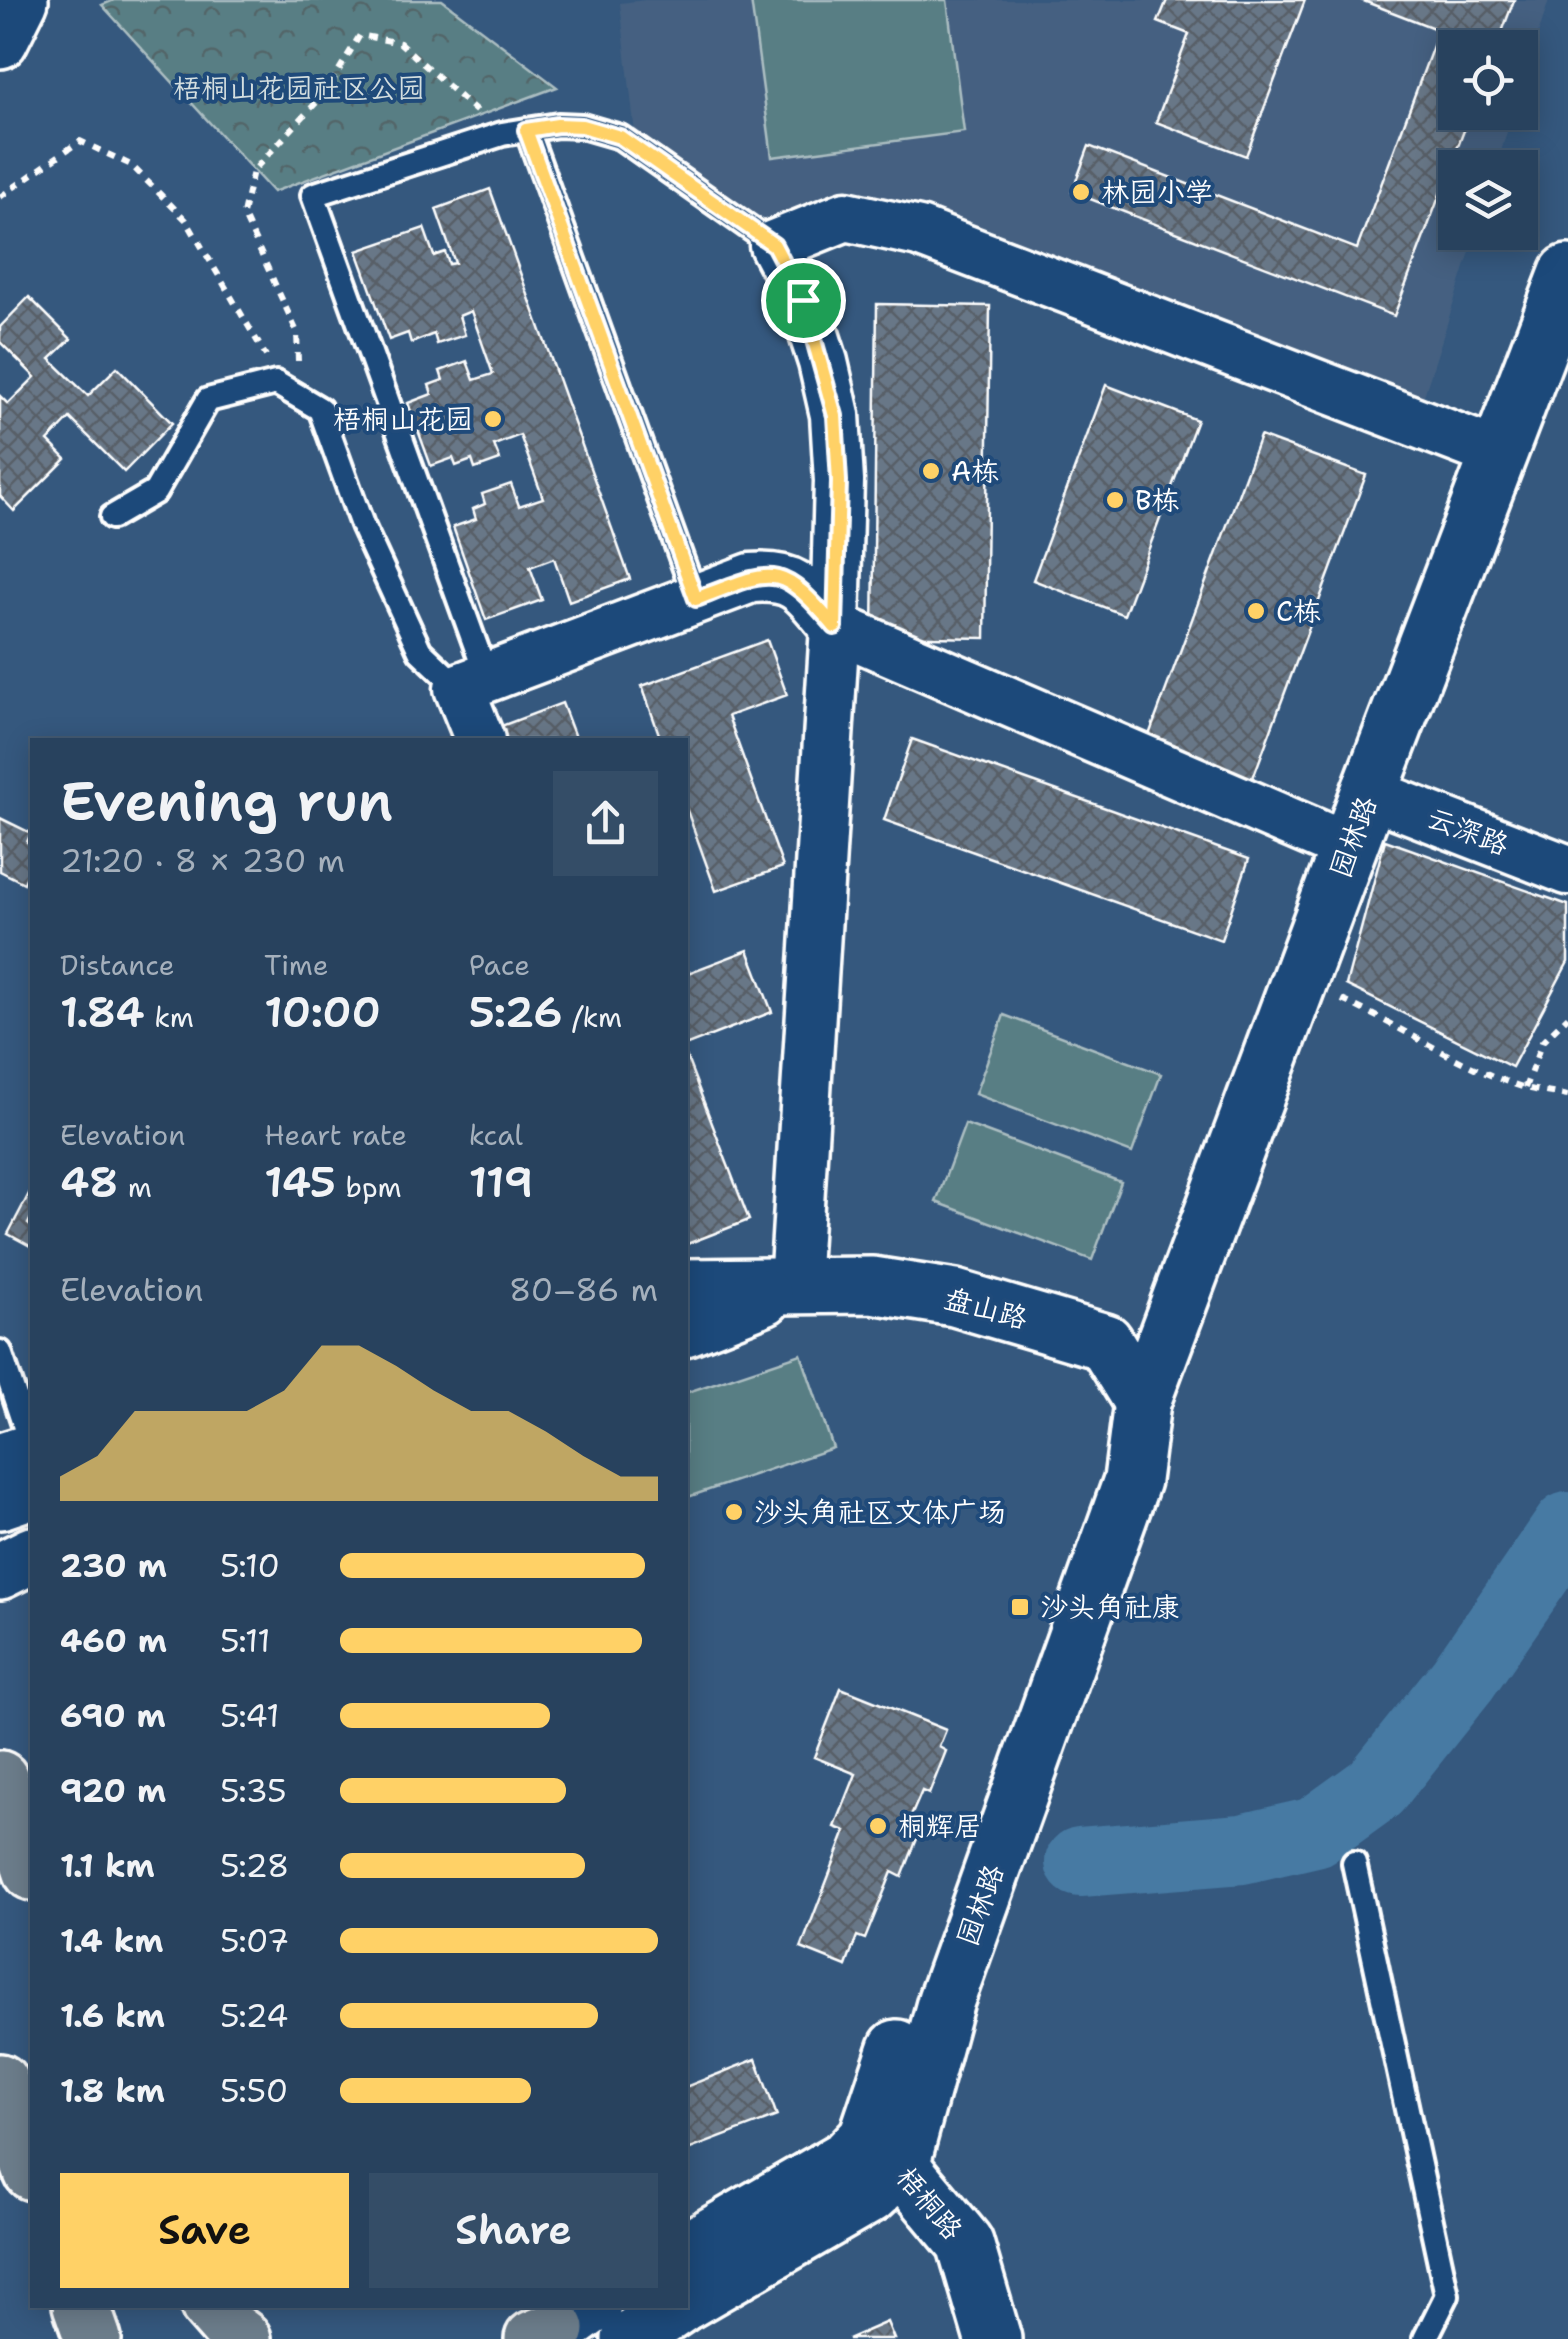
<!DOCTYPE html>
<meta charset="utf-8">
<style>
:root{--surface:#28425e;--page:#344d67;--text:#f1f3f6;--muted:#a5b0bc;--line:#445b73;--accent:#ffd166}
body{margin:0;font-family:"Shantell Sans","LXGW WenKai TC",sans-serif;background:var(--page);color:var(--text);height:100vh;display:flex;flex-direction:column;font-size:38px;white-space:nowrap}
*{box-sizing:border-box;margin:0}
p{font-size:32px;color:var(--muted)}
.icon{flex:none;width:55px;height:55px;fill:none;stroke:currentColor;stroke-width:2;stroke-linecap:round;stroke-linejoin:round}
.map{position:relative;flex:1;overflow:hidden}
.details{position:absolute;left:30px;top:738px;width:658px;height:1570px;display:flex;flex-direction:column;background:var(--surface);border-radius:0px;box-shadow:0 5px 25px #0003,0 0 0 2px var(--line)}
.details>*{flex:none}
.controls{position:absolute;left:1438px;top:30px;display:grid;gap:20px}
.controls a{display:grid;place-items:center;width:100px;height:100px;border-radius:0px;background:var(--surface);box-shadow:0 5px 25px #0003,0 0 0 2px var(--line);font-size:50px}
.pin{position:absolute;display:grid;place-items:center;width:85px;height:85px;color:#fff;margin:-42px;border:5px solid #fff;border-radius:50%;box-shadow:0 2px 10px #0007}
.round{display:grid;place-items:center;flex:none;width:105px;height:105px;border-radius:0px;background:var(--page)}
.head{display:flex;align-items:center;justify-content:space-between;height:170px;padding:0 30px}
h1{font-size:55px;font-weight:600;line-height:75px}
.figures{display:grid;grid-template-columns:repeat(3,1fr);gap:15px;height:170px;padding:10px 30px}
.figures div{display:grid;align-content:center}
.figures b{font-size:42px;font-weight:600}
.figures small{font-size:28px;font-weight:400}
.figures p{font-size:28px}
.chart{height:280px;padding:20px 30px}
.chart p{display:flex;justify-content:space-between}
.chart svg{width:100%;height:180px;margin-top:10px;fill:var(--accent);opacity:.7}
.cta{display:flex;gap:20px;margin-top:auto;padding:20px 30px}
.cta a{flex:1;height:115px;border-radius:0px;background:var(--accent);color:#111;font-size:40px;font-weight:600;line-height:115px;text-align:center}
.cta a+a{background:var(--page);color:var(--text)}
ul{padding:0 30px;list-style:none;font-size:32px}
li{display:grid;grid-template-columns:160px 120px 1fr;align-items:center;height:75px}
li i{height:25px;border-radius:12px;background:var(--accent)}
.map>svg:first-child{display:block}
</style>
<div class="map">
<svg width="1568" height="2339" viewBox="0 0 1568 2339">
<defs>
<pattern id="park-crowns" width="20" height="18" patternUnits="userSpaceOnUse" patternTransform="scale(2.5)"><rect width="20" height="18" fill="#587e84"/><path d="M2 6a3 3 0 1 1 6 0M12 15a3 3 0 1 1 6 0" fill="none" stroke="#526568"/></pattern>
<pattern id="building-cross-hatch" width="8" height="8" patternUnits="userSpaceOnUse" patternTransform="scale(2.5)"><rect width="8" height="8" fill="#677787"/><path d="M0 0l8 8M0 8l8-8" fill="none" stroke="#585f67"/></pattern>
</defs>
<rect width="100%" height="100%" fill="#35587e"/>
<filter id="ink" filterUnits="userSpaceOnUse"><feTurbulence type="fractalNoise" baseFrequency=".01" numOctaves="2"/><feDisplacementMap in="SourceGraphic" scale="20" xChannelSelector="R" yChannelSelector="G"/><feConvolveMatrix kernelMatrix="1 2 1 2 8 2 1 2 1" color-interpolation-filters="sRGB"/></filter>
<g filter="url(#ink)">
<polygon fill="#446181" points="645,0 1549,0 1520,91 1520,48 1455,48 1455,112 1513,113 1496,167 1455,168 1455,232 1476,233 1423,399 1056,265 886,217 789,251 636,142 620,3"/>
<polygon fill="url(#park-crowns)" stroke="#acbec2" stroke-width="2.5" points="114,0 442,0 557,87 273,192 102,5"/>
<g fill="#587e84" stroke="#acbec2" stroke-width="2.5">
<polygon points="751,0 947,0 964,132 772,157"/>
<polygon points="1004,1015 1161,1074 1132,1153 975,1094"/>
<polygon points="965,1124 1121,1182 1092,1260 936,1202"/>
<polygon points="801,1354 833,1448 685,1498 685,1393"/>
</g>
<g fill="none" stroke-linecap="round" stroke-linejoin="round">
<polyline stroke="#467aa3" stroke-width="70" points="1080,1862 1242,1849 1315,1832 1376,1788 1463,1679 1568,1527"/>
</g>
<g fill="url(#building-cross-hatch)" stroke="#fff" stroke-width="2.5">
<polygon points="1167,0 1305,0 1246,156 1156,122 1189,34 1158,22"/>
<polygon points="1361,0 1514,0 1496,48 1455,48 1455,112 1471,112 1394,316 1072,192 1089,146 1357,249 1439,30"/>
<polygon points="490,189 630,579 569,601 554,558 530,567 542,600 486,620 453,527 476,519 473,509 485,504 482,494 511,484 519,506 543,498 520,435 494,445 500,460 475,469 472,460 456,466 453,458 431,466 408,403 432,394 429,385 443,380 440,371 467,361 474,380 493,374 471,311 459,316 465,335 437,344 434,334 411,343 408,333 389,340 357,251 424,228 434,256 445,252 449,264 455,263 436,209"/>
<polygon points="29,297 71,339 50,359 88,396 117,367 172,423 124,472 70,418 48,441 66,459 14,511 0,496 0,396 8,404 35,377 0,342 0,327"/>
<polygon points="877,304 990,306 985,638 873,636"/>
<polygon points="1106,385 1197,420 1124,615 1033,580"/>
<polygon points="1260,436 1366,475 1250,786 1145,746"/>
<polygon points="767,640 787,695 728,716 783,867 716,891 685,805 685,740 661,740 642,686"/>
<polygon points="562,703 576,740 501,740 496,728"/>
<polygon points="912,739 1249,859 1221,940 884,820"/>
<polygon points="0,818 31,833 27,842 32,845 32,865 24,883 0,871"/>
<polygon points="1385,840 1568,905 1568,962 1512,1067 1346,985"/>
<polygon points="748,950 772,1012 685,1046 685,974"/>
<polygon points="685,1053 749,1220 687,1244 685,1238"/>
<polygon points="32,1188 32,1216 28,1224 32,1227 32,1247 8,1234"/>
<polygon points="841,1688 946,1730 939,1747 946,1751 929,1794 922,1791 909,1821 922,1826 902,1877 892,1872 865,1939 857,1936 846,1966 801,1948 846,1831 835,1827 856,1774 814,1757"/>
<polygon points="756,2059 777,2116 685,2151 685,2087"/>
<polygon points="887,2322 894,2339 848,2339"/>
</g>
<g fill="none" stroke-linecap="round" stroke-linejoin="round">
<defs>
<g id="service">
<polyline points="527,130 696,599"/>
<polyline points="112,517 155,492 208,400 276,383 320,409 362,525 420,651 459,688"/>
<polyline points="487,677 313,195 502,134 558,125 582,126 620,137 774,245"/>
<polyline points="0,1352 32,1448"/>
<polyline points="1354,1863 1447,2295 1425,2339"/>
</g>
<g id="minor">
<path d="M480 740 459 688 751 578C799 574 806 593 835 627L1349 848"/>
<polyline points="1369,793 1568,870"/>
<polyline points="794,1285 835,627 839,481 835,415 823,362 803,300 774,245 846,216 919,232 1499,454"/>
<polyline points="0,1458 32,1448"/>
</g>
<g id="tertiary">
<polyline points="1142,1402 1369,793 1568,273"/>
<polyline points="867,2137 901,2166 965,2243 993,2339"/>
</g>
<g id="secondary">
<polyline points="0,40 20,0"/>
<polyline points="685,1287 872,1285 955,1298 1105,1342 1142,1402"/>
<polyline points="685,1328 764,1297"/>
<polyline points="0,1501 32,1490"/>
<polyline points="0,1571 32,1555"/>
<polyline points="685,2251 848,2157 867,2137 897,2048"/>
<polyline points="685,2302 870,2195 901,2166 946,2000 1132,1480 1142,1402"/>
<polyline points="546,2339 593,2305"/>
<polyline points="630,2339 680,2305"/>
</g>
<g id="primary">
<polyline points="0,1779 32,1872"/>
<polyline points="0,2082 32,2172"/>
<polyline points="81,2305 93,2339"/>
<polyline points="209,2305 231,2330 243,2339"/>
<polyline points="533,2339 557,2329"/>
</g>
</defs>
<use href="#service" stroke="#fff" stroke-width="30"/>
<use href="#minor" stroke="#fff" stroke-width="55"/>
<use href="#tertiary" stroke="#fff" stroke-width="62"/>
<use href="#secondary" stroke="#fff" stroke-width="62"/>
<use href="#primary" stroke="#fff" stroke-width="62"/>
<g stroke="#fff" stroke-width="6" stroke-dasharray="8 8" stroke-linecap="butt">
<polyline points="0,197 80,141 131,165 186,220 266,356"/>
<polyline points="298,361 297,332 243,214 253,171 326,92 360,35 400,43 478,113"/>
<path d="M1342 1000C1401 1026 1462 1068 1522 1087 1537 1091 1553 1093 1568 1096"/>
<polyline points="1525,1088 1542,1042 1568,1016"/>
</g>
<use href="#service" stroke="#1f4a7a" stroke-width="22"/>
<use href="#minor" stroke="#1f4a7a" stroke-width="48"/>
<use href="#tertiary" stroke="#1f4a7a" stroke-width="55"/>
<use href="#secondary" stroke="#1f4a7a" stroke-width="55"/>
<use href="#primary" stroke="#6c7d8b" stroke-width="55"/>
</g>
</g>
<g fill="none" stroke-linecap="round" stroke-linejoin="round" filter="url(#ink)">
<defs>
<path id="route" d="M558 125 582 126 620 137 774 245 803 300 835 416 839 481 835 627C778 561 775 569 696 599L526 130Z"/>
</defs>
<use href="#route" stroke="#fff" stroke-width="20"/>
<use href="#route" stroke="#ffd166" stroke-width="12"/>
</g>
<g fill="#ffd166" stroke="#1f4a7a" stroke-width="4">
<circle cx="1081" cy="192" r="10"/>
<circle cx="493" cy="419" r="10"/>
<circle cx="931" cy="471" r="10"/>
<circle cx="1115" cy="500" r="10"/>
<circle cx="1256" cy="611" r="10"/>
<circle cx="734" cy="1512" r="10"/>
<rect x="1010" y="1597" width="20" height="20" rx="5"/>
<circle cx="878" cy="1826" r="10"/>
</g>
<g text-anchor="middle" stroke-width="8" stroke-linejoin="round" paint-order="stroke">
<g font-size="28" fill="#d5dfe0" stroke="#1f4a7a">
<text x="299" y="98">梧桐山花园社区公园</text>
</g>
<g font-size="28" fill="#fff" stroke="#1f4a7a" text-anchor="start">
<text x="1101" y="202">林园小学</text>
<text x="473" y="429" text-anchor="end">梧桐山花园</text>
<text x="951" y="481">A栋</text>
<text x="1135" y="510">B栋</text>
<text x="1276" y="621">C栋</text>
<text x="754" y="1522">沙头角社区文体广场</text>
<text x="1040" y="1617">沙头角社康</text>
<text x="898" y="1836">桐辉居</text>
</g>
<g font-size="28" fill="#fff" stroke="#1f4a7a">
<text transform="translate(1468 831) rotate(21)" y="10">云深路</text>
<text transform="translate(1353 837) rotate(-70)" y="10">园林路</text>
<text transform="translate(986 1308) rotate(15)" y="10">盘山路</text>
<text transform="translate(980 1905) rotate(-70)" y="10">园林路</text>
<text transform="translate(930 2203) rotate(50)" y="10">梧桐路</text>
</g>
</g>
</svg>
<div class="controls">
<a><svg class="icon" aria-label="locate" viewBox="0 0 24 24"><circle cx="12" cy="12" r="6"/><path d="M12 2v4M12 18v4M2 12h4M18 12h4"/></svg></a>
<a><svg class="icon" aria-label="layers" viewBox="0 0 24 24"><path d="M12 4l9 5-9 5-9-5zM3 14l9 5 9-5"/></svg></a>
</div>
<div class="pin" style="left:803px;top:300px;background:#1e9e55"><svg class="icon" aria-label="arrive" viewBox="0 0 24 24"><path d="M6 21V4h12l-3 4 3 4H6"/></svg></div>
<section class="details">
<div class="head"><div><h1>Evening run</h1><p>21:20 · 8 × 230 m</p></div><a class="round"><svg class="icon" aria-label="share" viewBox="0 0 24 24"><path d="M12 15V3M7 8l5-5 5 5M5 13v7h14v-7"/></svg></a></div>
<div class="figures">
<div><p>Distance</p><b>1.84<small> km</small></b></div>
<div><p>Time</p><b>10:00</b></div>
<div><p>Pace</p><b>5:26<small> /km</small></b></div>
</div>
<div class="figures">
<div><p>Elevation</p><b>48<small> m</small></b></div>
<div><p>Heart rate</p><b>145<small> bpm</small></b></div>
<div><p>kcal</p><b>119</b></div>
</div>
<div class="chart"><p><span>Elevation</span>80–86 m</p>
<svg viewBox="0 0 160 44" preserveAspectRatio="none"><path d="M0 44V38L10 33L20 22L30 22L40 22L50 22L60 17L70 6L80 6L90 11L100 17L110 22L120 22L130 27L140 33L150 38L160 38V44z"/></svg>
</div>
<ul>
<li><b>230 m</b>5:10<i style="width:96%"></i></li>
<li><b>460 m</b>5:11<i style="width:95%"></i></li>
<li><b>690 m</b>5:41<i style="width:66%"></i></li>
<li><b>920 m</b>5:35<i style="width:71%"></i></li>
<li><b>1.1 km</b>5:28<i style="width:77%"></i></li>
<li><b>1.4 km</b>5:07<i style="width:100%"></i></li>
<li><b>1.6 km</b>5:24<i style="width:81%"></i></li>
<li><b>1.8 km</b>5:50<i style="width:60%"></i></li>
</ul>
<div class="cta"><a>Save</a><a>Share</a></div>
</section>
</div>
